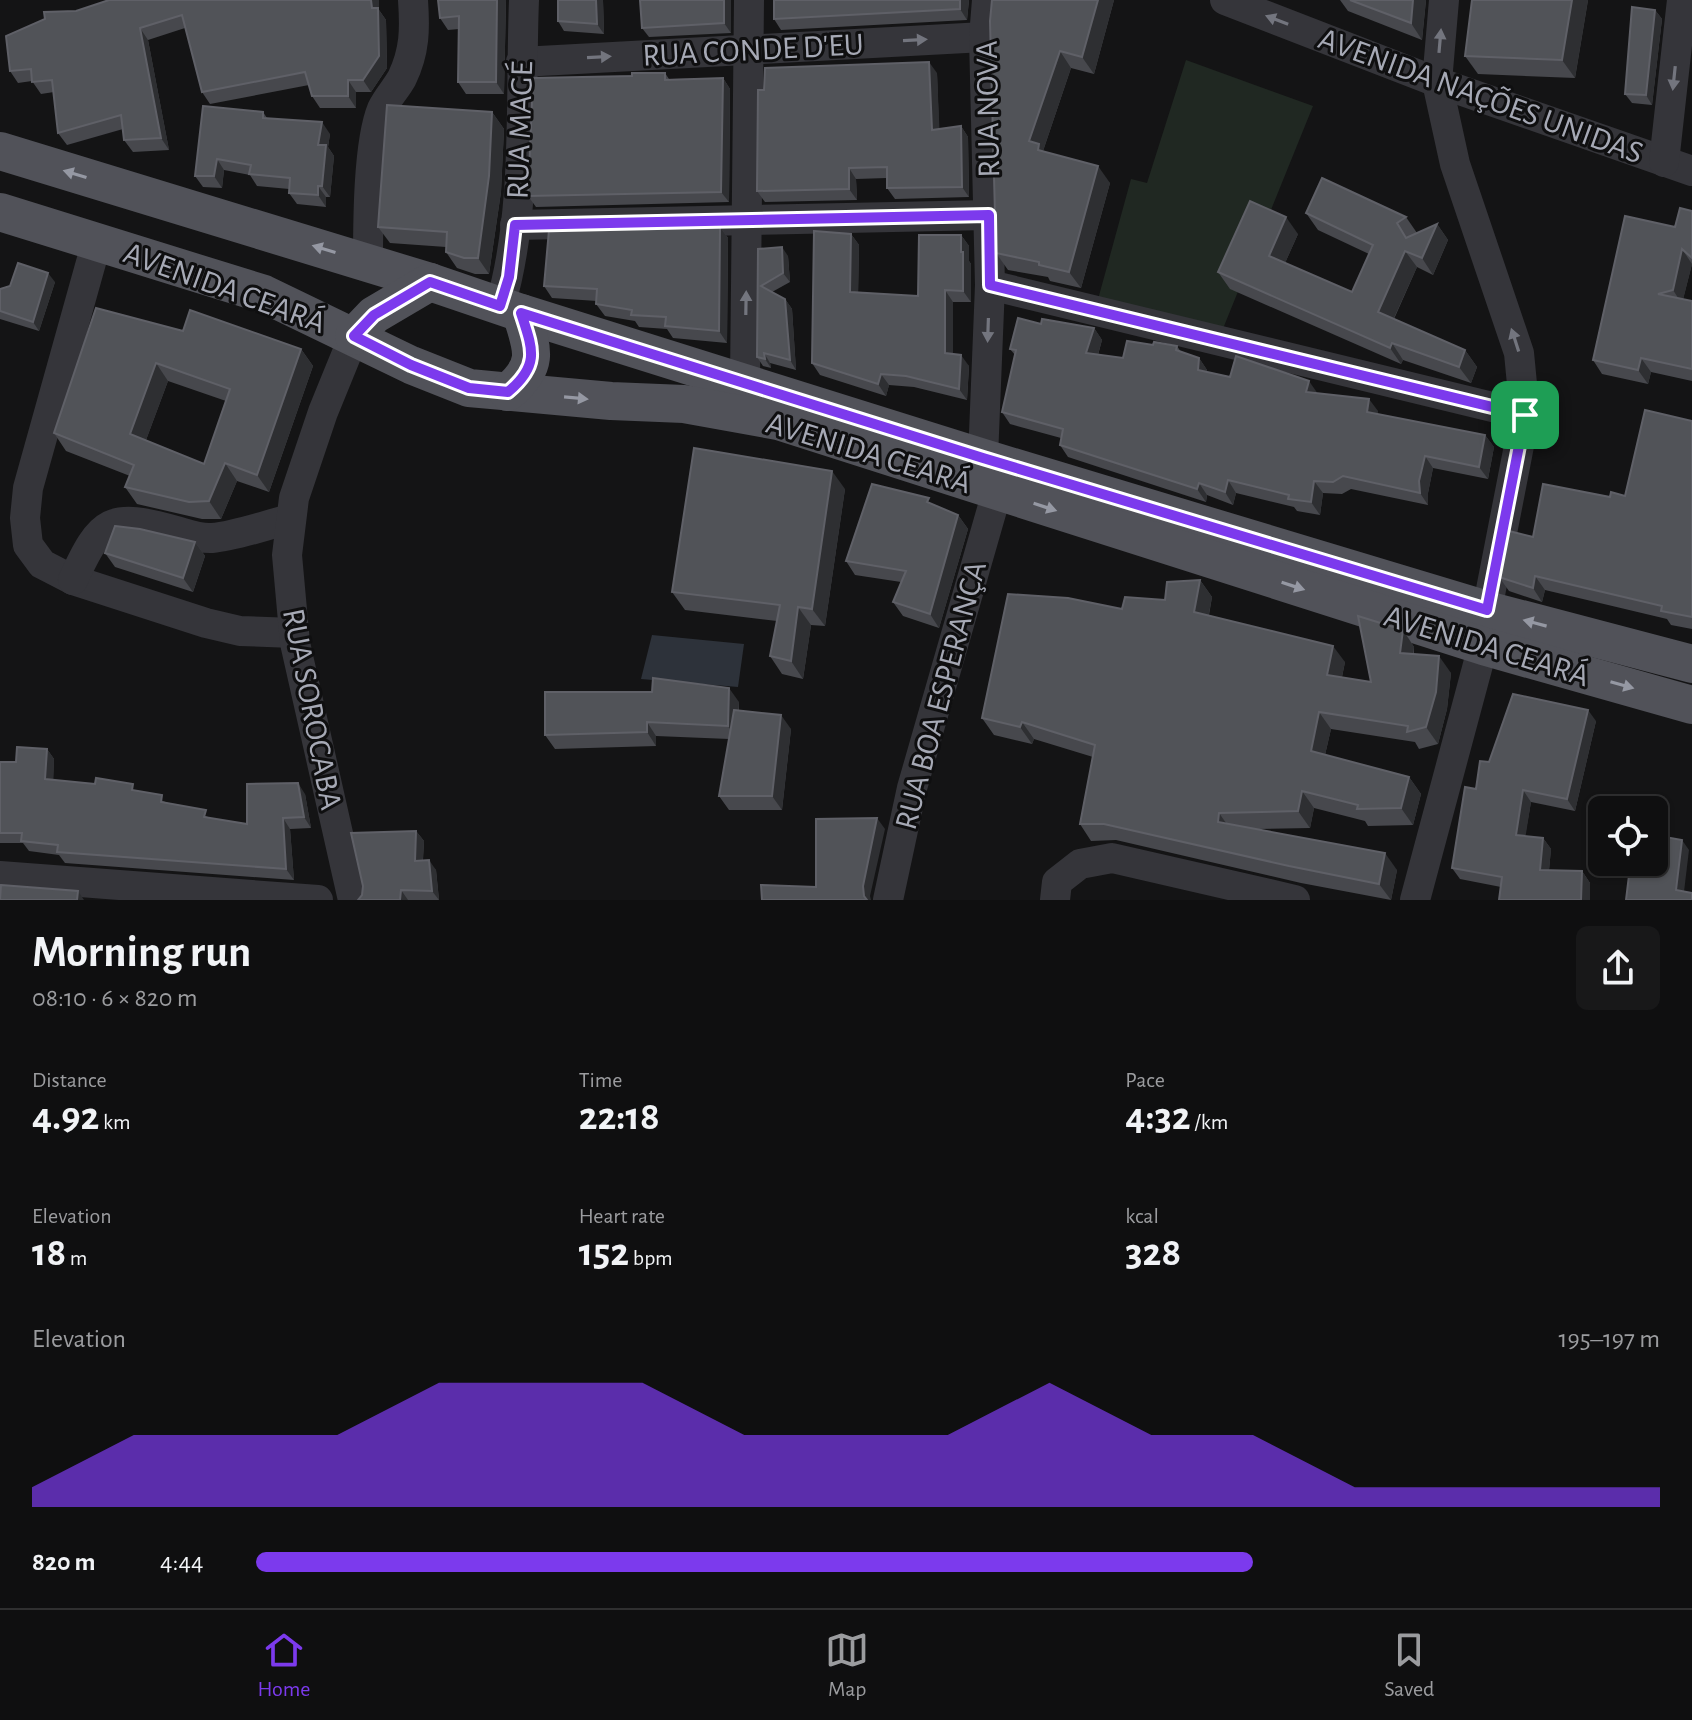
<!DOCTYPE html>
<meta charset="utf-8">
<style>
:root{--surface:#0f0f10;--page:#181819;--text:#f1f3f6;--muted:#9b9c9f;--line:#2f2f30;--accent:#7c3aed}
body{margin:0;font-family:"Alegreya Sans",sans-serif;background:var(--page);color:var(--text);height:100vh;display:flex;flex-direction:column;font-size:30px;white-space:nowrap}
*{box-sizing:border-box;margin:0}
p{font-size:26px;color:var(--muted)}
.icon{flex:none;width:44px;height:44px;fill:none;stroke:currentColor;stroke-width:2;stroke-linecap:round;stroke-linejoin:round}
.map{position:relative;height:900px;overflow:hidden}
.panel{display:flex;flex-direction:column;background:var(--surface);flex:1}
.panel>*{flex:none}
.tools{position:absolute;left:1588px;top:796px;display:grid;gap:16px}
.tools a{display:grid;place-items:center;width:80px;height:80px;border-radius:12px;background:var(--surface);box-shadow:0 2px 6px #0004,0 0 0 2px var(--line);font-size:40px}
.pin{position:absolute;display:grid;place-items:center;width:68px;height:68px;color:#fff;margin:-34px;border-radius:16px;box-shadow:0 4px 12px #0006}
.round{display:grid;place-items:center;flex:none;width:84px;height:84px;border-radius:12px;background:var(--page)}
.summary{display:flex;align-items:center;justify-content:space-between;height:136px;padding:0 32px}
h1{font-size:44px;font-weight:700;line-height:60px}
.metrics{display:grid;grid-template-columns:repeat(3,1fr);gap:12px;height:136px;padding:8px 32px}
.metrics div{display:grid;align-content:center}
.metrics b{font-size:40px;font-weight:700}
.metrics small{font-size:22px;font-weight:400}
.metrics p{font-size:22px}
.chart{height:224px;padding:16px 32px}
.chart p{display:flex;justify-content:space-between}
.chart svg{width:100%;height:144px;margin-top:8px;fill:var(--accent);opacity:.7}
ul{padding:0 32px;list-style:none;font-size:26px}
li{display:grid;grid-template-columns:128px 96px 1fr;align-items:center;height:60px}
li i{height:20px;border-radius:10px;background:var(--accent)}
.dock{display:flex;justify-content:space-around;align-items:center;height:112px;border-top:2px solid var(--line);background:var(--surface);font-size:22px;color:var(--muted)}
.dock a{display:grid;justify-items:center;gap:4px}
.dock .selected{color:var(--accent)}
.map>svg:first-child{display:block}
</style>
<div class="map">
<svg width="1692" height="900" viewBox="0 0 1692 900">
<rect width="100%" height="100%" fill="#141415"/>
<polygon fill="#202822" points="1186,60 1313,106 1220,336 1097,303 1131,179 1147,183"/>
<polygon fill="#2d323a" points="652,635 744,644 738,687 641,679"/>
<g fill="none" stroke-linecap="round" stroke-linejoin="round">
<g stroke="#35353a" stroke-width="30">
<polyline points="1225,0 1437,82 1692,171"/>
<polyline points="1444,0 1437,82 1455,164 1519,353 1525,415 1487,610"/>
<polyline points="521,62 984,37"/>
<polyline points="1664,162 1682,0"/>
<polyline points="515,225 989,215"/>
<polyline points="97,241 28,488 25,518 28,545 42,564 73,580 206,623 240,631 294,633"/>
<path d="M368 263C368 224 368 143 382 109 387 98 396 89 402 78 415 51 415 29 413 0"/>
<polyline points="990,285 1525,415"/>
<path d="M500 306C528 212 520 98 524 0"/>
<polyline points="745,381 749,0"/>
<polyline points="983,458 990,285 984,37 987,0"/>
<path d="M73 580C101 519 110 512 176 531 187 534 200 539 212 538 236 536 266 525 290 519"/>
<polyline points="0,876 318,900"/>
<polyline points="353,900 295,643 287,555 294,498 323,412 354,336"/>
<polyline points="888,900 912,788 997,492"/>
<polyline points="1055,900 1057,882 1080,864 1112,858 1295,900"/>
<polyline points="1415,900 1483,646"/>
</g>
<g stroke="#515259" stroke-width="38">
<polyline points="0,151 430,282 521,313 983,458 1487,610 1692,664"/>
<polyline points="0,212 264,294 411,365 469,388 611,401 684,404 778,421 1483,646 1692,705"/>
<polyline points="354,336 374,315 430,282"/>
<path d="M508 392C540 365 533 350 521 313"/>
</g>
</g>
<g fill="#47484d" fill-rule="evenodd">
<polygon points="109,0 379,0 379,10 386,20 387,68 371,92 356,92 356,108 320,108 312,96 309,85 210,104 202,92 185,28 148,40 169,150 133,152 124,140 123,129 67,145 58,133 54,92 41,94 32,81 18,83 10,71 76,11"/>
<polygon points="438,0 506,0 504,94 466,94 458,82 459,29 448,30 440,18"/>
<polygon points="558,0 603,0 604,34 564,31 558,21"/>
<polygon points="731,0 731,33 649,37 642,28"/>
<polygon points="969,0 967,20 781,30 774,19"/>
<polygon points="992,0 1114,0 1094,74 1071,68 1043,151 1110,183 1081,288 1050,281 1048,277 1008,270 996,253"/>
<polygon points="1340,0 1426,0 1422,40 1348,11"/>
<polygon points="1472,0 1588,0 1575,78 1478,74 1465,56"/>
<polygon points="1655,10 1662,19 1652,105 1632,103 1625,94"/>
<polygon points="665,73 669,79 723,78 730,89 729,202 536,207 528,196 603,77"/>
<polygon points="937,73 939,129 961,126 968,137 969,197 895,199 887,188 887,178 856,179 857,200 765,202 757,191 764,90"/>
<polygon points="263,112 267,118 330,134 328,147 334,156 330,197 326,197 326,207 297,204 289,193 289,189 257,186 250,175 224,170 222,188 203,187 195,176"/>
<polygon points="492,112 504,129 501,192 489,274 475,274 457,268 446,252 446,247 390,243 378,227"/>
<polygon points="1692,211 1692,264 1683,299 1692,301 1692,381 1651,372 1648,384 1602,374 1593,360 1675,227"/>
<polygon points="1306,213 1406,217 1417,233 1437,224 1448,240 1433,275 1417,267 1394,319 1465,350 1477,367 1471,383 1403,360 1401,364 1230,289 1218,272 1298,234 1285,263 1352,292 1369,254 1318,230"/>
<polygon points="720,227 728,238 727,343 673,338 667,329 639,327 635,321 605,316 596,304 597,301 552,298 544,286"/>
<polygon points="851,234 859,245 858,293 918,296 961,235 969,246 969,261 971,264 971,302 953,302 953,354 969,366 967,400 914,387 889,385 886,396 820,375 812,363"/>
<polygon points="758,249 788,256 790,282 772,292 785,299 792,309 796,370 770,363 771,368 763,366 757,357"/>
<polygon points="55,282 39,331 0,319 0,289"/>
<polygon points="1041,324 1094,328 1102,340 1098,355 1123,358 1153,345 1177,346 1181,352 1199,358 1207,370 1207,372 1318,394 1378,411 1377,414 1485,435 1494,447 1488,479 1433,468 1428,493 1428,505 1351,489 1342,494 1323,493 1320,515 1297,511 1294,507 1236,493 1233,505 1207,495 1206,502 1068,457 1060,445 1061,438 1010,424 1002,412 1015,355 1010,349"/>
<path d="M183 331 301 349 313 366 269 492 237 481 221 519H202L137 504 125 487 130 476 66 451 54 433ZM168 381 226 401 204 464 146 440Z"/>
<polygon points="1692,421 1692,629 1671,625 1667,619 1545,590 1542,602 1509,591 1499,577 1533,537 1610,497 1625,496"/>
<polygon points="845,489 825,626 811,625 803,679 782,674 770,656 777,621 685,610 672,592"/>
<polygon points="933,504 958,515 968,529 939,628 903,616 893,602 901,582 855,575 846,561"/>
<polygon points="195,542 205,556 193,592 115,567 105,553"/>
<polygon points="1200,580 1212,597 1209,615 1345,662 1342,677 1371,682 1403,630 1414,647 1414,654 1451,673 1447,709 1438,744 1419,749 1415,742 1331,729 1325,755 1409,777 1421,794 1413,825 1368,826 1365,821 1314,808 1310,828 1258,829 1397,870 1391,900 1301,883 1116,840 1091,841 1080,824 1093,757 1034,739 1032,744 994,735 982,718 1165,600"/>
<polygon points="739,702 739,710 791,729 782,810 729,810 719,796 729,739 656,736 656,746 555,749 545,735"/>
<polygon points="1596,721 1575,811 1531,802 1525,836 1543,838 1551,849 1549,870 1582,871 1590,883 1501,887 1460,879 1452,868 1476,789 1489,762"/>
<polygon points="47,749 54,759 53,780 138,791 168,803 211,818 247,824 305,794 311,828 290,829 294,880 65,863 59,855 29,851 23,843 0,843 0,762 16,762"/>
<polygon points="416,831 424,841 423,860 436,870 439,900 358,900"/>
</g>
<g fill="#2e2f32">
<polygon points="371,0 379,0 379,10 386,20 387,68 371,92 363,80 372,8"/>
<polygon points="497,0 506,0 504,94 496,82"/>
<polygon points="596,0 603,0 604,34 597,24"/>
<polygon points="724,0 731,0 731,33 724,23"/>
<polygon points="960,0 969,0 967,20 960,9"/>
<polygon points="1098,0 1114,0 1094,74 1082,57"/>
<polygon points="1413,0 1426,0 1422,40 1411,23"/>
<polygon points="1572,0 1588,0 1575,78 1562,60"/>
<polygon points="1655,10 1662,19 1652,105 1646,95"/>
<polygon points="140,28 148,40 169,150 161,138"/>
<polygon points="1060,51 1071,68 1043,151 1050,161 1029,141"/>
<polygon points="929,62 937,73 940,141 932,130"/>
<polygon points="723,78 730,89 729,202 721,192"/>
<polygon points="348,80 356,92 356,108 348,96"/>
<polygon points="492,112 504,129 501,192 489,274 478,258"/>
<polygon points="322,122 330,134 328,147 334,156 330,197 322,186 318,145"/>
<polygon points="961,126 968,137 969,197 962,187"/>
<polygon points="217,159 224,170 222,188 214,176"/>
<polygon points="1098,166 1110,183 1081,288 1069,272"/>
<polygon points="849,168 856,179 857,200 849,189"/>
<polygon points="318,186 326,197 326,207 318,195"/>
<polygon points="1286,217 1298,234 1281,272 1269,256"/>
<polygon points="1437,224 1448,240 1433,275 1422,258"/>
<polygon points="720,227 728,238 727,343 719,331"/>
<polygon points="851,234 859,245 858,304 850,292"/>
<polygon points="961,235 969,246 969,261 971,264 971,302 963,291"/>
<polygon points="782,247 788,256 790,282 783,273"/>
<polygon points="1682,249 1692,264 1682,304 1673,290"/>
<polygon points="1405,251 1417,267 1389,329 1378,312"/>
<polygon points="48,273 55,282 39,331 33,322"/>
<polygon points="945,290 953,302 953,364 945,353"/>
<polygon points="785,299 792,309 796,370 790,360"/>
<polygon points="1094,328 1102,340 1095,365 1086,353"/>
<polygon points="1392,343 1403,360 1401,364 1390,348"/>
<polygon points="301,349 313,366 269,492 257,475"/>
<polygon points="1465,350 1477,367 1471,383 1459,367"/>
<polygon points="764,353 770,363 771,368 765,359"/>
<polygon points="961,355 969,366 967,400 959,389"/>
<polygon points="1199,358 1207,370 1206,382 1198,370"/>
<polygon points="1641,358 1651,372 1648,384 1638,370"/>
<polygon points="156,363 168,381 142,451 130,434"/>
<polygon points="881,374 889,385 886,396 878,384"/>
<polygon points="1309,381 1318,394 1306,392"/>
<polygon points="1369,399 1378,411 1376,424 1367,412"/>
<polygon points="1485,435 1494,447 1488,479 1479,467"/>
<polygon points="1425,456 1433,468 1428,493 1428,505 1420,493 1419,481"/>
<polygon points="225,463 237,481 221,519 209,501"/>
<polygon points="832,471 845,489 825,626 812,609"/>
<polygon points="1228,480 1236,493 1233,505 1225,492"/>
<polygon points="1314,481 1323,493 1320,515 1311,502"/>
<polygon points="1199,483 1207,495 1206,502 1197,489"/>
<polygon points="958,515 968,529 939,628 930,614"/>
<polygon points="195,542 205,556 193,592 183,578"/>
<polygon points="1535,576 1545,590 1542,602 1533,588"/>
<polygon points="1200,580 1212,597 1206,629 1194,612"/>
<polygon points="798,607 811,625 803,679 791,661"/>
<polygon points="1403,630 1414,647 1411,670 1400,653"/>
<polygon points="1333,646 1345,662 1339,691 1327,675"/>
<polygon points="1439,656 1451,673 1447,709 1438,744 1426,727"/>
<polygon points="729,688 739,702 737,740 728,726"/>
<polygon points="1588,710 1596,721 1575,811 1567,799"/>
<polygon points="1319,712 1331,729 1322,768 1311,751"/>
<polygon points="781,715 791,729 782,810 772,796"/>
<polygon points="647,722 656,736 656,746 647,732"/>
<polygon points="1022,722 1034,739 1032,744 1020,727"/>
<polygon points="47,749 54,759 53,790 45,779"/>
<polygon points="1409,777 1421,794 1413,825 1401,808"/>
<polygon points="298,783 305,794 311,828 304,817"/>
<polygon points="1523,790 1531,802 1524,846 1516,835"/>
<polygon points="1302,791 1314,808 1310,828 1298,811"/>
<polygon points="1219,813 1231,830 1218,822"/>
<polygon points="283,818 290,829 294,880 286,869"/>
<polygon points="877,818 885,829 870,896 871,900 867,900 864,896 863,886"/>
<polygon points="416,831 424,841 422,871 415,861"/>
<polygon points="1543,838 1551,849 1548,881 1540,870"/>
<polygon points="1682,840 1689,850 1683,900 1676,890"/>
<polygon points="1385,853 1397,870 1391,900 1379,884"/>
<polygon points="429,860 436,870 439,900 432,891"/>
<polygon points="1582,871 1590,883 1590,900 1581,900"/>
<polygon points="401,890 408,900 400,900"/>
<polygon points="78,891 84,900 77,900"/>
</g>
<g fill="#515358" stroke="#5f6067" stroke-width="2" fill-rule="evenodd">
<polygon points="109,0 371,0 372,8 378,8 379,56 363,80 348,80 348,96 312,96 305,72 202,92 182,15 140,28 161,138 124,140 121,115 58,133 52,80 32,82 31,69 10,71 6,36 45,19 44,12 76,11"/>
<polygon points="438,0 497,0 496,82 458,82 459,16 440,18"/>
<polygon points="558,0 596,0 597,24 558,21"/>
<polygon points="640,0 724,0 724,23 642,28"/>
<polygon points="774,0 960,0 960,9 774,19"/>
<polygon points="992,0 1098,0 1082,57 1060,51 1029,141 1039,144 1038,150 1098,166 1069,272 1039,265 1039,262 996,253 990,21"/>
<polygon points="1350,0 1413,0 1411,23"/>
<polygon points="1472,0 1572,0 1562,60 1465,56"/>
<polygon points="1632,7 1655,10 1646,95 1625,94"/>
<polygon points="929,62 932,130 961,126 962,187 887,188 887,167 849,168 849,189 757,191 758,90 764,90 765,68"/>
<polygon points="632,73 665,73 665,80 723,78 721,192 528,196 533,78 632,76"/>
<polygon points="387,105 492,112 489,176 478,258 464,258 446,252 447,232 378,227"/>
<polygon points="203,106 263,112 263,118 322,122 318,145 326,145 322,186 318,186 318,195 289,193 290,178 249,174 251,165 217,159 214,176 195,176"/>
<polygon points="1322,178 1406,217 1397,223 1406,238 1437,224 1422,258 1405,251 1378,312 1465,350 1459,367 1392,343 1390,348 1218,272 1250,201 1286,217 1269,256 1352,292 1373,245 1306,213"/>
<polygon points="1680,208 1692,211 1692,258 1682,249 1673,290 1658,294 1692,301 1692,369 1641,358 1638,370 1593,360 1625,216 1675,227"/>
<polygon points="720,227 719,331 665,326 666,317 631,315 632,310 596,304 597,289 544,286 549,230"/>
<polygon points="814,231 851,234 850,292 918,296 919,235 961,235 961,252 963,252 963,291 945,290 945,353 961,355 959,389 906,376 881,374 878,384 812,363"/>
<polygon points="782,247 783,273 761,286 785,299 790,360 764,353 765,359 757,357 758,249"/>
<polygon points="18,263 48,273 33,322 0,311 0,289 10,286"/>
<path d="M96 308 183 331 190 310 301 349 257 475 225 463 209 501 189 502 125 487 134 465 54 433ZM156 363 230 389 204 464 130 434Z"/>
<polygon points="1018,318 1041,324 1042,319 1094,328 1086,353 1123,358 1127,341 1153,345 1154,342 1177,346 1176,350 1199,358 1198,370 1230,377 1236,356 1309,381 1306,392 1369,399 1367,412 1485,435 1479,467 1425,456 1419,481 1420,493 1343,476 1333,482 1314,481 1311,502 1288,499 1289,495 1228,480 1225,492 1199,483 1197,489 1060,445 1063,429 1002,412 1016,350 1010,349"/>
<polygon points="1645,410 1692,421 1692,617 1661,611 1662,606 1535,576 1533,588 1499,577 1509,531 1533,537 1543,484 1610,497 1611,492 1625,496"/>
<polygon points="694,448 832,471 812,609 798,607 791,661 770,656 780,605 672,592"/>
<polygon points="872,484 929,498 927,502 958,515 930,614 893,602 906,571 846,561"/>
<polygon points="115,526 140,529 195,542 183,578 105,553"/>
<polygon points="1200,580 1194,612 1333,646 1327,675 1371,682 1358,616 1403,630 1400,653 1439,656 1436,692 1426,727 1407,732 1408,726 1319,712 1311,751 1409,777 1401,808 1357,809 1358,805 1302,791 1298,811 1219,813 1218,822 1385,853 1379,884 1289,866 1104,824 1080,824 1095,745 1022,722 1020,727 982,718 1008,594 1068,598 1122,609 1125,597 1165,600 1167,582"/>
<polygon points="653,678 729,688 728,726 647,722 647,732 545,735 545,692 652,692"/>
<polygon points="1513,694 1588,710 1567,799 1523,790 1516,835 1543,838 1540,870 1582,871 1581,900 1499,900 1502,877 1452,868 1465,787 1476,789 1480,761 1489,762"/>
<polygon points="734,710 781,715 772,796 719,796"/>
<polygon points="17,747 47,749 45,779 95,784 96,778 133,784 132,790 162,795 161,802 206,810 204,817 247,824 247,784 298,783 304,817 283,818 286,869 57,852 58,845 21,841 22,833 0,833 0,762 16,762"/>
<polygon points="877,818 863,886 864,896 867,900 762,900 761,885 816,887 816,819"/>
<polygon points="416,831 415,861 429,860 432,891 401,890 400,900 358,900 362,895 363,886 351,833"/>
<polygon points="1654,835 1682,840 1676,890 1692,893 1692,900 1626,900 1630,867 1633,868 1634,862 1654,862"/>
<polygon points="1,885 78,891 77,900 0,900"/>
</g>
<defs><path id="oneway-solid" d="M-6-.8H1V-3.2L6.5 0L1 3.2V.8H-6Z" transform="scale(2)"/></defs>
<g fill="#73757e">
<use href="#oneway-solid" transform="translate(1277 20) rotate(-159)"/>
<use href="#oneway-solid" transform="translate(915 40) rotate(-3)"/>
<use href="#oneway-solid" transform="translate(1440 41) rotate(-85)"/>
<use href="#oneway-solid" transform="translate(599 57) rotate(-3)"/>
<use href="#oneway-solid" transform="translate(1674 78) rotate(96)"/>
<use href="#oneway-solid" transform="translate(746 303) rotate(-89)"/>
<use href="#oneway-solid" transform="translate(988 330) rotate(92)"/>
<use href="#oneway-solid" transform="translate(1515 340) rotate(-108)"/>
</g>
<g fill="#9598a3">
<use href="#oneway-solid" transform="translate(75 174) rotate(-163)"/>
<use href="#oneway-solid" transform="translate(324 249) rotate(-163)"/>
<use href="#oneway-solid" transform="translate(576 398) rotate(5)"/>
<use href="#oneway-solid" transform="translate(1045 507) rotate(18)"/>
<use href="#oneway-solid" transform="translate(1293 586) rotate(18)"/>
<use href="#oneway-solid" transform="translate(1535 623) rotate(-165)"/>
<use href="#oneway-solid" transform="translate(1622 685) rotate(16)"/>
</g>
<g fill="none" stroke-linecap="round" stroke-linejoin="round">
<defs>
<path id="route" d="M989 215 990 285 1525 415 1487 610 983 458 521 313C533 350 540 365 508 392L469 388 411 365 354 336 374 315 430 282 500 306 509 277 515 225Z"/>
</defs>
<use href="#route" stroke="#fff" stroke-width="16"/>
<use href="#route" stroke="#7c3aed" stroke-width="10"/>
</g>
<g text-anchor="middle" stroke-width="6" stroke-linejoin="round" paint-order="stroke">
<g font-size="32" fill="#a6a9b5" stroke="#0f0f10">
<text transform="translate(753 49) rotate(-3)" y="11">RUA CONDE D'EU</text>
<text transform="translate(1481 95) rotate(20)" y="11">AVENIDA NAÇÕES UNIDAS</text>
<text transform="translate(987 109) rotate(-91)" y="11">RUA NOVA</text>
<text transform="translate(519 130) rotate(-88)" y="11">RUA MAGÉ</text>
<text transform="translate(225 287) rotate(20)" y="11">AVENIDA CEARÁ</text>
<text transform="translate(869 452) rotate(17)" y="11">AVENIDA CEARÁ</text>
<text transform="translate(1487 645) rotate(17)" y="11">AVENIDA CEARÁ</text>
<text transform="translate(940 695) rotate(-75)" y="11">RUA BOA ESPERANÇA</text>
<text transform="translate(313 709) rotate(79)" y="11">RUA SOROCABA</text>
</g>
</g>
</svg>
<div class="tools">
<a><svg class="icon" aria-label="locate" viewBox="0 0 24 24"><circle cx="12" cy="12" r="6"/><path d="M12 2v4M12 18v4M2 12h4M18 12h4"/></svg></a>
</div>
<div class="pin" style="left:1525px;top:415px;background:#1e9e55"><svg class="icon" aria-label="arrive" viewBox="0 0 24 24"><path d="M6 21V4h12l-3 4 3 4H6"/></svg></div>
</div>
<section class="panel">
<div class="summary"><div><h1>Morning run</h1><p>08:10 · 6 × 820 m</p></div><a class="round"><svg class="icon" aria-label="share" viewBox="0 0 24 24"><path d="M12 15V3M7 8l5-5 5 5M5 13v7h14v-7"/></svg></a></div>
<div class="metrics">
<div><p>Distance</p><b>4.92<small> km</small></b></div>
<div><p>Time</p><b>22:18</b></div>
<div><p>Pace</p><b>4:32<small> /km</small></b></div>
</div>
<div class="metrics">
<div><p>Elevation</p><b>18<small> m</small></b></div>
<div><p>Heart rate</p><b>152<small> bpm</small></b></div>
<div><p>kcal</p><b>328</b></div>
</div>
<div class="chart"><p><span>Elevation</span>195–197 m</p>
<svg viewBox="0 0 160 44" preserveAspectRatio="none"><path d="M0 44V38L10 22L20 22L30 22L40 6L50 6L60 6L70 22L80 22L90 22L100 6L110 22L120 22L130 38L140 38L150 38L160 38V44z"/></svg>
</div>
<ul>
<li><b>820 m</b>4:44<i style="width:71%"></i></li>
</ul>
</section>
<nav class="dock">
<a class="selected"><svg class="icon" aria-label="home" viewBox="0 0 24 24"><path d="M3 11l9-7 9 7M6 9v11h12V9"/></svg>Home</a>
<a><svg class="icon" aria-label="map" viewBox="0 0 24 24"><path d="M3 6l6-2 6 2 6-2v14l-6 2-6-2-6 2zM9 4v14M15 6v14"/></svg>Map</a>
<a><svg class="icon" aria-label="saved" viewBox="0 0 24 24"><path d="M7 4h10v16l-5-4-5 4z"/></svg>Saved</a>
</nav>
